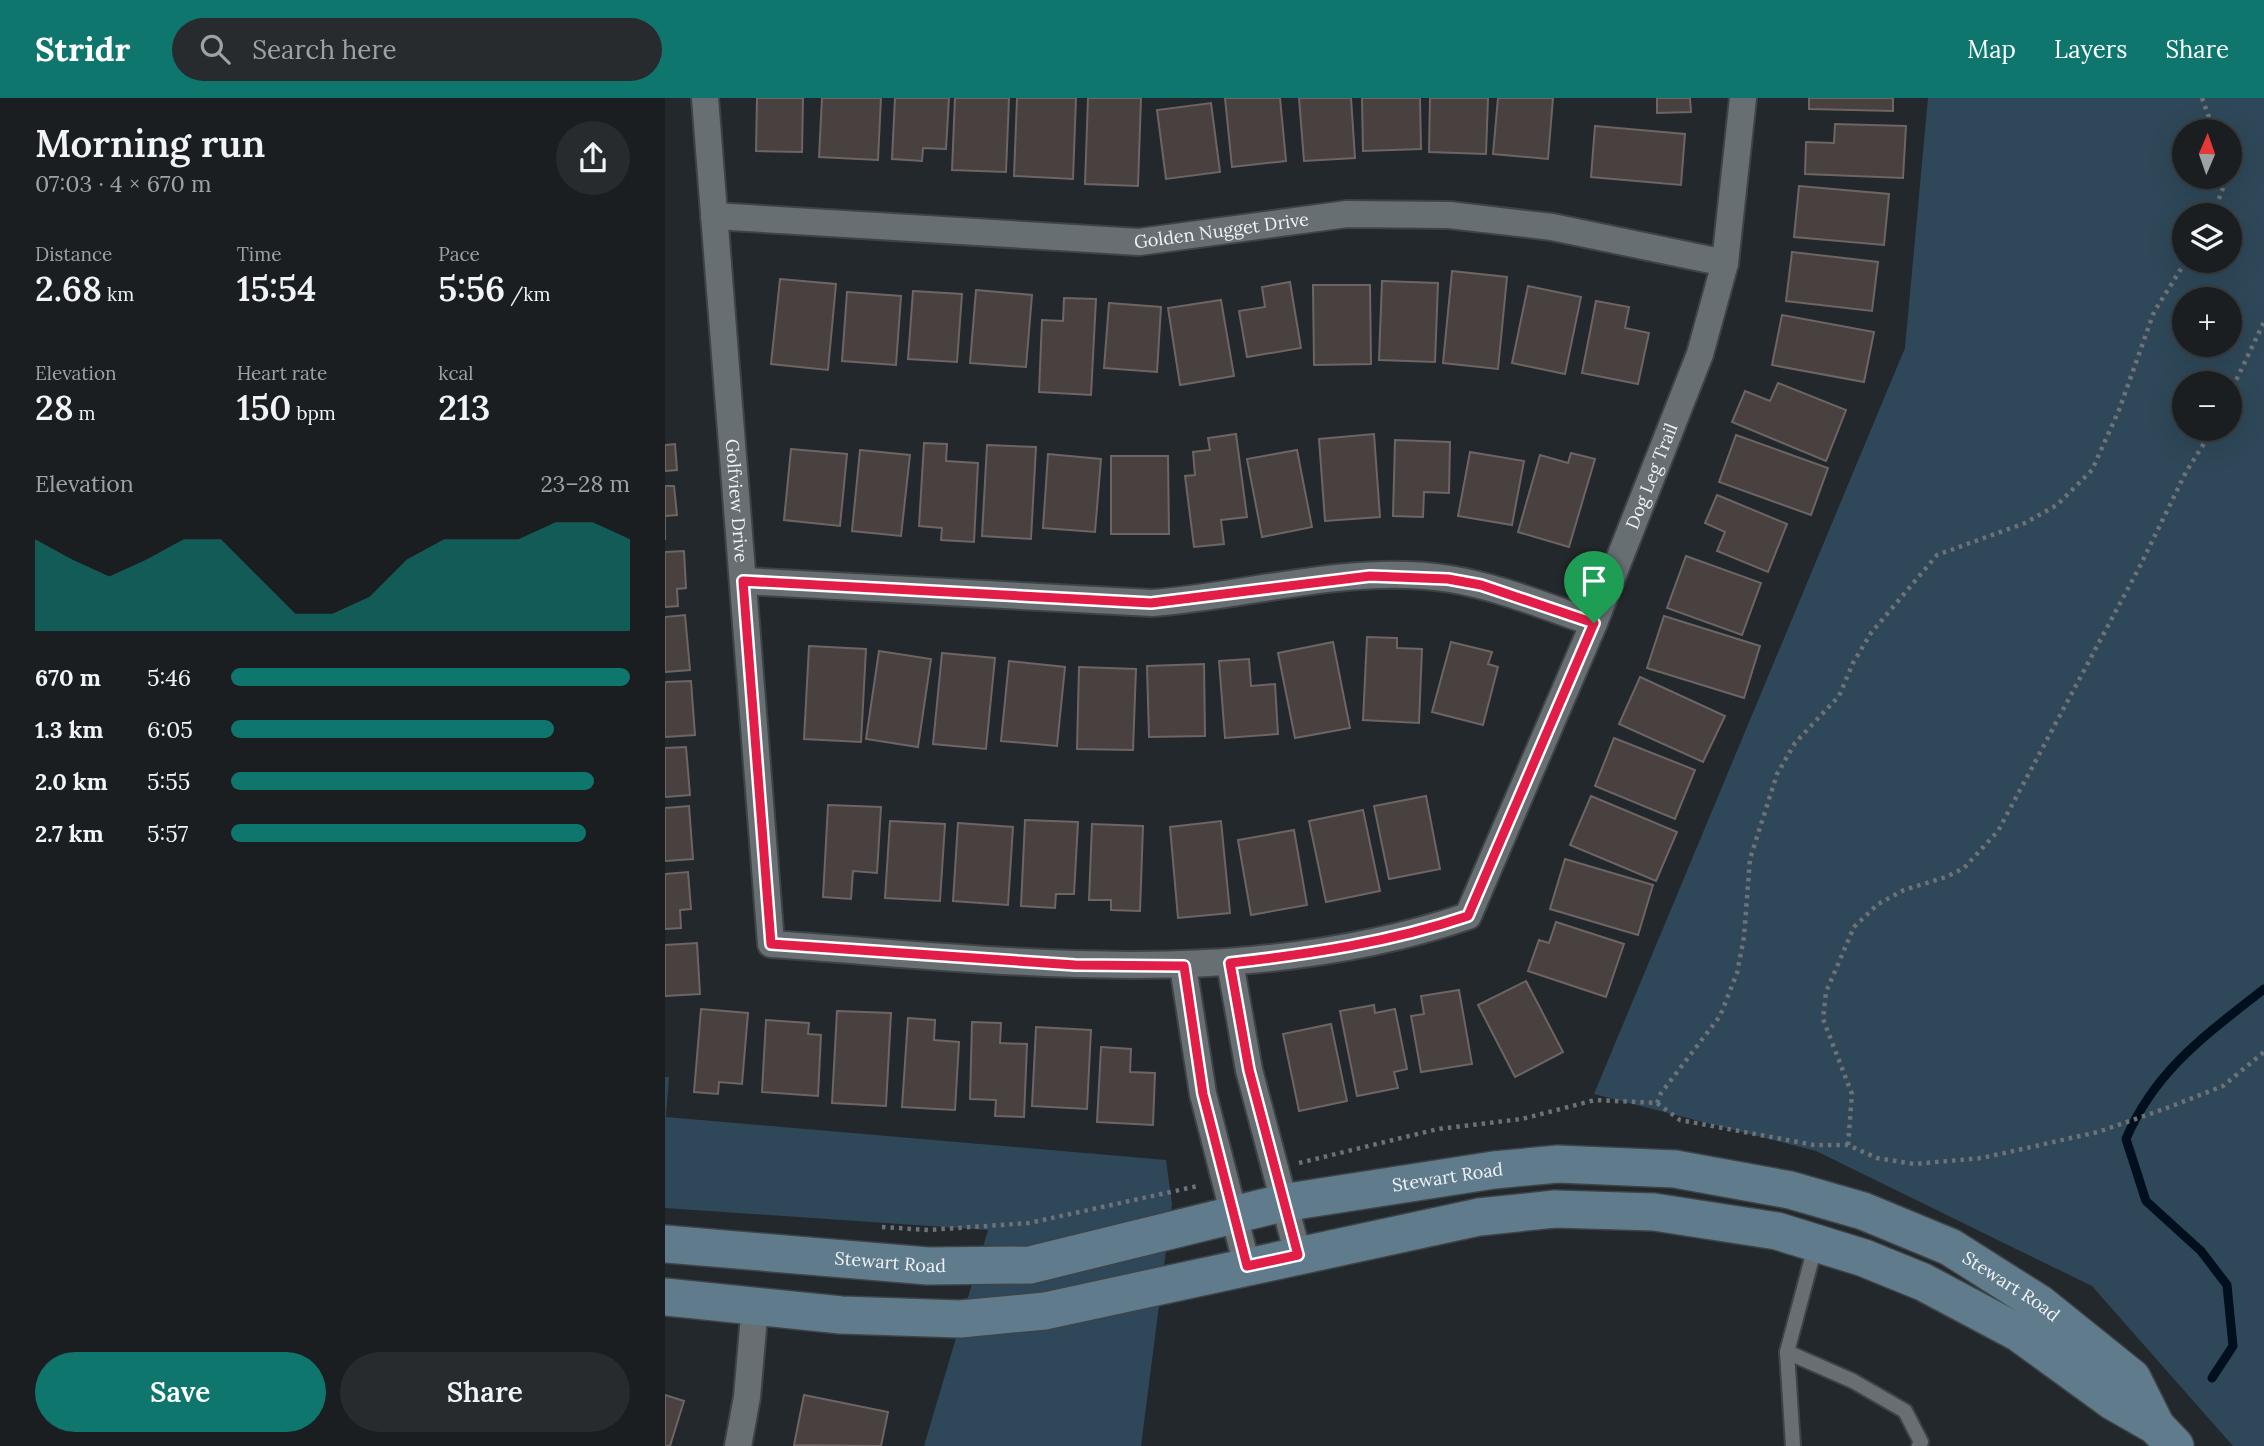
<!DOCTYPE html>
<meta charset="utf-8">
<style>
:root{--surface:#1a1e21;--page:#272b2e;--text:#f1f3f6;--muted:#9fa2a5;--line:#383c3f;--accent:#0f766e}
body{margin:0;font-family:Lora,serif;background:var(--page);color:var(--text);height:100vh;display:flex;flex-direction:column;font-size:26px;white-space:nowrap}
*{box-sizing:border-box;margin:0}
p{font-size:23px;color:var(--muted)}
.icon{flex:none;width:38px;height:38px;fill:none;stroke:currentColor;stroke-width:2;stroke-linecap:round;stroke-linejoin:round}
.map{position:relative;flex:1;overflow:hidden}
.details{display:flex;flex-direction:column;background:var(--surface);width:665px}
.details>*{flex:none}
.needle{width:46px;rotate:2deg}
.fabs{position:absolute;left:1507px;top:21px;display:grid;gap:14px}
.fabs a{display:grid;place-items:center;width:70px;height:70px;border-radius:50%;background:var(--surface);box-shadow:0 7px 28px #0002,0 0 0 2px var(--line);font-size:35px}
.pin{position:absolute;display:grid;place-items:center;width:60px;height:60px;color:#fff;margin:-72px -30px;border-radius:50% 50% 50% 0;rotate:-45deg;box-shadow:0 0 7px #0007}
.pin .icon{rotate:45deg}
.round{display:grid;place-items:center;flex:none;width:74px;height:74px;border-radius:37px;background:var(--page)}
.overview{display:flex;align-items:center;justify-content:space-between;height:119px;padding:0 35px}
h1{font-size:38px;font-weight:600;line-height:52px}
.figures{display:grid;grid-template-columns:repeat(3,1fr);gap:10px;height:119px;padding:7px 35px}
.figures div{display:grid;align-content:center}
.figures b{font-size:35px;font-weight:600}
.figures small{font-size:19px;font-weight:400}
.figures p{font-size:19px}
.chart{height:196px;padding:14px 35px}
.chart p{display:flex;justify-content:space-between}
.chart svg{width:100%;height:126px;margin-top:7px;fill:var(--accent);opacity:.7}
.button{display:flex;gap:14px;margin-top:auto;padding:14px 35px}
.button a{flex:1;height:80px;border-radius:42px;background:var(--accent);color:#fff;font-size:28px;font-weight:600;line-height:80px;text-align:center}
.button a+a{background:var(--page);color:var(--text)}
ul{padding:0 35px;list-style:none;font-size:23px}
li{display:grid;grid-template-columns:112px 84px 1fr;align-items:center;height:52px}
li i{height:18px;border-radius:9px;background:var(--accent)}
header{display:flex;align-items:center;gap:42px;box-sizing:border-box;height:98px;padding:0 35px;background:var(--accent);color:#fff}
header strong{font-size:33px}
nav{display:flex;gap:38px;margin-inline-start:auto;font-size:24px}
.search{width:490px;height:63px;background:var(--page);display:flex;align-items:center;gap:18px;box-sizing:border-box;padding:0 24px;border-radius:38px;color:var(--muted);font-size:26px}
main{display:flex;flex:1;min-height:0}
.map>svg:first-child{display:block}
</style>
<header>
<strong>Stridr</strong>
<div class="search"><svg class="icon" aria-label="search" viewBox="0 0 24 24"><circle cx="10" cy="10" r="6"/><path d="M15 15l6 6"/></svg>Search here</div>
<nav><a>Map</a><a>Layers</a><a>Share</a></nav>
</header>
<main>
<section class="details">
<div class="overview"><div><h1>Morning run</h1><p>07:03 · 4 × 670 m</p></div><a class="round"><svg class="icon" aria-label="share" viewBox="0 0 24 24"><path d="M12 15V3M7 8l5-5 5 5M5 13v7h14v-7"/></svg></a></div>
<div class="figures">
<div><p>Distance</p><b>2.68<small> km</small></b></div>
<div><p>Time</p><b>15:54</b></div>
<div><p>Pace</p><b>5:56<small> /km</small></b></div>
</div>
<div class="figures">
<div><p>Elevation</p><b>28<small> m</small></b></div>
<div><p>Heart rate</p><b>150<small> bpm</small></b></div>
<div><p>kcal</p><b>213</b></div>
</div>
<div class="chart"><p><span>Elevation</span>23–28 m</p>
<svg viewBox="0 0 160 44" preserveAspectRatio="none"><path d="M0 44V12L10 19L20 25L30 19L40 12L50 12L60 25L70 38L80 38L90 32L100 19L110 12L120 12L130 12L140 6L150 6L160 12V44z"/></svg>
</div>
<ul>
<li><b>670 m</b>5:46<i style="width:100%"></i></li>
<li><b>1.3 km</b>6:05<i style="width:81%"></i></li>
<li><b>2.0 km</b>5:55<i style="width:91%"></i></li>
<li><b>2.7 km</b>5:57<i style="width:89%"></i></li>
</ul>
<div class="button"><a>Save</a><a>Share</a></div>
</section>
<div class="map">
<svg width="1599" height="1348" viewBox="0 0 1599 1348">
<rect width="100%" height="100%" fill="#23282c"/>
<g fill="#2e4859" fill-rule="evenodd">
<path d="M1263 0H1599V1348H1568L1427 1188 1151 1053 929 996 1240 250ZM1519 33H1564V79H1519ZM1519 117H1564V163H1519ZM1519 201H1564V247H1519ZM1519 285H1564V331H1519Z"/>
<polygon points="0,979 4,979 1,1019 501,1062 507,1106 476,1348 259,1348 323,1132 0,1110"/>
</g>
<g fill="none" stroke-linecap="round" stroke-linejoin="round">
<path stroke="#000f1e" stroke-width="9" d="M1547 1280 1568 1248 1562 1187 1536 1153 1481 1103 1461 1041C1490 972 1542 936 1599 891"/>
</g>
<g fill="#484140" stroke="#6d6564" stroke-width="2">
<polygon points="92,0 138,0 137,54 91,53"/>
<polygon points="157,0 216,0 213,62 154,59"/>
<polygon points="230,0 284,0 281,51 258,50 257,63 227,61"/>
<polygon points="290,0 344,0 341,74 287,72"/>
<polygon points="352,0 411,0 408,81 349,78"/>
<polygon points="423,0 476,0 473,88 420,86"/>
<polygon points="560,0 615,0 621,63 567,69"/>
<polygon points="634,0 686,0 690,60 639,63"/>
<polygon points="697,0 755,0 756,51 698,53"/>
<polygon points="765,0 823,0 821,56 764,54"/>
<polygon points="833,0 888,0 883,61 828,56"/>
<polygon points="992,0 1025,0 1026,14 992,15"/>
<polygon points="1144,0 1228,0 1228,13 1144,11"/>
<polygon points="546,5 555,74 501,81 492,12"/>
<polygon points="1170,26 1241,28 1238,80 1140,76 1141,44 1169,45"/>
<polygon points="930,28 1020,36 1016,87 926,79"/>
<polygon points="1134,88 1224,96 1219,147 1129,139"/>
<polygon points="1127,154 1213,164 1207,213 1121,203"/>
<polygon points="787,173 842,179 833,271 778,265"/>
<polygon points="115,181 171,186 163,272 106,266"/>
<polygon points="717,183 773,185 770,264 714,262"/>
<polygon points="625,184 636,250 582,259 574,213 600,209 597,189"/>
<polygon points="648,187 705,187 706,266 649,267"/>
<polygon points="863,188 916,199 900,276 847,265"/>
<polygon points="311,192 367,197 361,269 305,265"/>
<polygon points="248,193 297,196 292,264 243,261"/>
<polygon points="182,194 236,198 231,267 177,263"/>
<polygon points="399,200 431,201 426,297 374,294 377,222 398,223"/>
<polygon points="556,202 569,278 515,287 503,210"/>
<polygon points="931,203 964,209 960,230 984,235 973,286 917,275"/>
<polygon points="444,205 496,209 492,274 439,270"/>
<polygon points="1117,217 1209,234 1199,284 1107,267"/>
<polygon points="1113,285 1181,312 1161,363 1067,324 1080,293 1105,303"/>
<polygon points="571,336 582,419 556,422 559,446 529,449 520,378 530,377 528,354 545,352 543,340"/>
<polygon points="709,336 715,419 660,423 654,341"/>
<polygon points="1071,337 1163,370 1146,417 1054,384"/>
<polygon points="730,342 785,344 784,395 759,394 758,419 728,418"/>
<polygon points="259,345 282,346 281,363 313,365 309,444 276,442 277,430 254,428"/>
<polygon points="10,346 12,372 0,373 0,347"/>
<polygon points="322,347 371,349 366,441 317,438"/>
<polygon points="126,351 182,356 175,428 119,422"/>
<polygon points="195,352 245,357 236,438 187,433"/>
<polygon points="632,352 647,429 597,439 582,361"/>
<polygon points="805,354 859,363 847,427 793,418"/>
<polygon points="906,355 930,361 904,449 853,434 875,357 903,365"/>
<polygon points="383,356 436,361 430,434 378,430"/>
<polygon points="446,358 503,358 504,436 446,436"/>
<polygon points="0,388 9,388 12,417 0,418 0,442"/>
<polygon points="1052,397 1122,426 1103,474 1052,453 1060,434 1040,425"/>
<polygon points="19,453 21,490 12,491 13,508 0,509 0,454"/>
<polygon points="1021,458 1096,485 1077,537 1002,510"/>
<polygon points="20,517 25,572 0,574 0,519"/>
<polygon points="999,518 1095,548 1079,600 982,570"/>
<polygon points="702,539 732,540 732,550 757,551 754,625 698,622"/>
<polygon points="668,544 685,630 630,640 613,555"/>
<polygon points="786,544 827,554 823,566 833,569 818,627 767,614"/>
<polygon points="144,548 201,551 196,644 139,641"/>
<polygon points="214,553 266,561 253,649 201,641"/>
<polygon points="277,555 330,560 321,651 268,646"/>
<polygon points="584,561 586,588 610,586 613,636 560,640 554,563"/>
<polygon points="344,563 400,569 392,648 336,643"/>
<polygon points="539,566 540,638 484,639 482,568"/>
<polygon points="414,569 471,571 468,652 412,651"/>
<polygon points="975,579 1060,618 1038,664 954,626"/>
<polygon points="26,583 30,637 0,639 0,584"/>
<polygon points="949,640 1030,672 1010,721 930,688"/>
<polygon points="21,649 25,697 0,699 0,650"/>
<polygon points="761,698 775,771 724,781 709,708"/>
<polygon points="926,698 1012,734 991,783 905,747"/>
<polygon points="163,707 216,709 212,775 188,773 186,801 158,799"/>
<polygon points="24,708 28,761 0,763 0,710"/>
<polygon points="698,712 715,793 661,804 644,723"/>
<polygon points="360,722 413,724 409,796 391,796 390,810 356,808"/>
<polygon points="225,723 280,726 275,803 220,800"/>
<polygon points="556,723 565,815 513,820 505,729"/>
<polygon points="293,725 348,729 343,807 288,803"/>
<polygon points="427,726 478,728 475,813 446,812 446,802 424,802"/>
<polygon points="629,732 642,807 586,817 573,742"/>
<polygon points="900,761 988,787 973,837 885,811"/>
<polygon points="23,774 26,811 15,812 16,830 0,831 0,776"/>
<polygon points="891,824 959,846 941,899 863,873 874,842 884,845"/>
<polygon points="32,845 35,896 0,898 0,847"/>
<polygon points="861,883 898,954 850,979 813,907"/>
<polygon points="794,892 807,966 756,974 746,918 759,916 756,898"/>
<polygon points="709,907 710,915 730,911 742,971 729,974 733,990 692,998 675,913"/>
<polygon points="36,911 83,915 77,986 54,984 53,996 29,994"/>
<polygon points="172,913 226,915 221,1008 167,1005"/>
<polygon points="243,920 270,922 269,942 294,944 290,1012 237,1009"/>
<polygon points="101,922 144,925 143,936 156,937 153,998 97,994"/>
<polygon points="307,924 336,925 335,945 362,946 359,1019 330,1018 331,1002 305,1001"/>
<polygon points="666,926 682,1003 634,1013 618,936"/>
<polygon points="371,929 426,932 422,1011 367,1008"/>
<polygon points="436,949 466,951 465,974 490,975 488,1027 432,1024"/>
<polygon points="0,1297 19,1303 5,1348 0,1348"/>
<polygon points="139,1297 223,1314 216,1348 129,1347"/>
</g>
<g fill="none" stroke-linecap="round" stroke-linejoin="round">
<defs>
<g id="lane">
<polyline points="1122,1254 1188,1283 1240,1313 1256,1344 1254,1348"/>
<polyline points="1128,1348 1122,1254 1151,1145"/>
</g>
<g id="street">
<path id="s1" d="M40 0 106 846C339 862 577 895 803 818L929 525 1035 256 1060 165 1078 0"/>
<path id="s2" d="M49 118 474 144 682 116 784 117 887 129 1060 165"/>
<path d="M78 483 487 505C584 498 687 465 785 481 834 489 882 509 929 525"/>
<polyline points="565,865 584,972 633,1157"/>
<polyline points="518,868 538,996 582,1168"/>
<polyline points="73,1348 82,1299 90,1207"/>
</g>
<g id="secondary">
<path id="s3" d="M0 1146 263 1168 365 1167 617 1105 829 1072 893 1066 1010 1071 1125 1092 1198 1113 1285 1149 1375 1206 1467 1280 1491 1328 1510 1348"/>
<polyline points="0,1199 176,1217 295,1221 380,1213 814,1119 890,1111 989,1114 1112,1133 1199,1160 1258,1184 1354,1235 1449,1304 1491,1328"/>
</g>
</defs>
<use href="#lane" stroke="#3e4346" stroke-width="18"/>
<use href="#street" stroke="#3e4346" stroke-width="30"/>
<use href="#secondary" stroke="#3e4346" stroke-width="40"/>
<g stroke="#6e7276" stroke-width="4.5" stroke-dasharray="3.5 5" stroke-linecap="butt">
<polyline points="1537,0 1549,33"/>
<polyline points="1548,117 1562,79"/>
<polyline points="1564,297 1599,224"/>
<polyline points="992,1005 996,995 1055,918 1072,875 1079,839 1085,761 1112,676 1130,645 1174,598 1188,565 1206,535 1272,457 1360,425 1392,407 1427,372 1454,312 1489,214 1521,163"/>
<polyline points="1183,1047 1187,996 1158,921 1161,894 1189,829 1213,806 1239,792 1281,779 1299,770 1333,733 1475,468 1521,374 1548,331"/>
<polyline points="634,1065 773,1031 857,1021 930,1002 992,1005 1015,1022 1149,1047 1183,1047 1212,1060 1249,1066 1317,1060 1433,1034 1502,1010 1558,988 1599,954"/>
<polyline points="217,1129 263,1132 364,1125 533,1088"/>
</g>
<use href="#lane" stroke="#686f73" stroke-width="14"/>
<use href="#street" stroke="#686f73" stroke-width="26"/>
<use href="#secondary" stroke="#607c8c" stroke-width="37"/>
</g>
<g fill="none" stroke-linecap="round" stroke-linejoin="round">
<defs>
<path id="route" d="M705 478 783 481 816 487 929 525 803 818C726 844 645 856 565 865L584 972 633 1157 582 1168 538 996 519 868 410 867 106 846 78 483 486 505Z"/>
</defs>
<use href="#route" stroke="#fff" stroke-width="14"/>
<use href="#route" stroke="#e11d48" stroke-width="9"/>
</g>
<g text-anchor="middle" stroke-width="7" stroke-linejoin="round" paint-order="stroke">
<g font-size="18" fill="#f0f3f6" stroke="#1a1f22">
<text dy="6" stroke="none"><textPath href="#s2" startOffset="509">Golden Nugget Drive</textPath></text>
<text dy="6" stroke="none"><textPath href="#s1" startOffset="2028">Dog Leg Trail</textPath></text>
<text dy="6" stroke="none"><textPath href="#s1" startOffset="404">Golfview Drive</textPath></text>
<text dy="6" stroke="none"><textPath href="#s3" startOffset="793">Stewart Road</textPath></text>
<text dy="6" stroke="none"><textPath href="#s3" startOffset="226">Stewart Road</textPath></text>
<text dy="6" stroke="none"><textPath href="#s3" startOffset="1381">Stewart Road</textPath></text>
</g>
</g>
</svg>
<div class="fabs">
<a><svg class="needle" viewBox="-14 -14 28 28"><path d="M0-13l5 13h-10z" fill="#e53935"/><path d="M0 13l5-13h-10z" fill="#9fa2a5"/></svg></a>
<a><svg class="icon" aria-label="layers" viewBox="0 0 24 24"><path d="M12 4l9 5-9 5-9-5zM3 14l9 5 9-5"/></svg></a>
<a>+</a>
<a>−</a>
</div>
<div class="pin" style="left:929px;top:525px;background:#1e9e55"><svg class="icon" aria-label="arrive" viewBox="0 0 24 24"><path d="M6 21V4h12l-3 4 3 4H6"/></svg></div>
</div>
</main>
